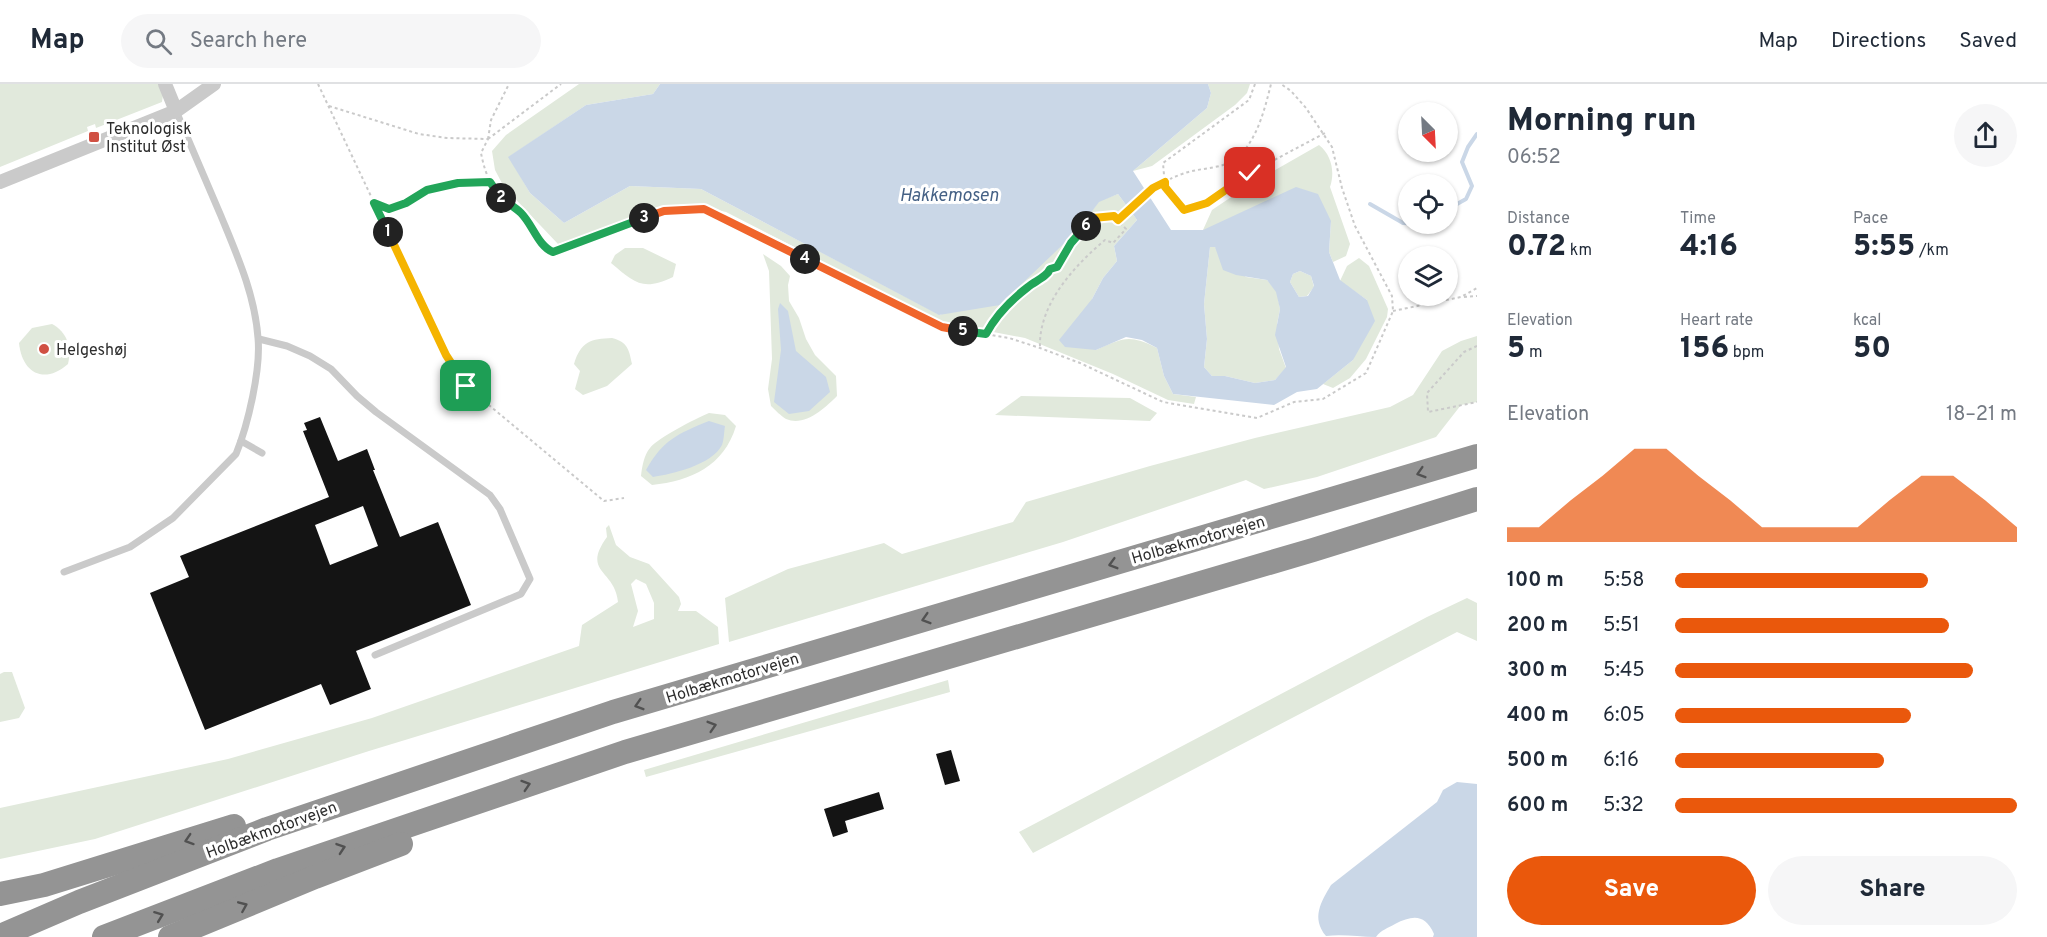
<!DOCTYPE html>
<meta charset="utf-8">
<style>
:root{--surface:#fff;--page:#f6f6f7;--text:#1f2937;--muted:#747a83;--line:#e0e1e3;--accent:#ea580c}
body{margin:0;font-family:Overpass,sans-serif;background:var(--page);color:var(--text);height:100vh;display:flex;flex-direction:column;font-size:22px;white-space:nowrap}
*{box-sizing:border-box;margin:0}
p{font-size:20px;color:var(--muted)}
.icon{flex:none;width:33px;height:33px;fill:none;stroke:currentColor;stroke-width:2;stroke-linecap:round;stroke-linejoin:round}
.map{position:relative;flex:1;overflow:hidden}
.details{display:flex;flex-direction:column;background:var(--surface);width:570px}
.details>*{flex:none}
.needle{width:39px;rotate:156deg}
.tools{position:absolute;left:1398px;top:18px;display:grid;gap:12px}
.tools a{display:grid;place-items:center;width:60px;height:60px;border-radius:50%;background:var(--surface);box-shadow:0 2px 4px #0004;font-size:30px}
.pin{position:absolute;display:grid;place-items:center;width:51px;height:51px;color:#fff;margin:-26px;border-radius:12px;box-shadow:0 3px 9px #0006}
.km{position:absolute;width:30px;height:30px;margin:-15px;border-radius:50%;background:#222;color:#fff;font-size:16px;line-height:30px;text-align:center}
.round{display:grid;place-items:center;flex:none;width:63px;height:63px;border-radius:32px;background:var(--page)}
.head{display:flex;align-items:center;justify-content:space-between;height:102px;padding:0 30px}
h1{font-size:33px;font-weight:800;line-height:45px}
.metrics{display:grid;grid-template-columns:repeat(3,1fr);gap:9px;height:102px;padding:6px 30px}
.metrics div{display:grid;align-content:center}
.metrics b{font-size:30px;font-weight:800}
.metrics small{font-size:16px;font-weight:400}
.metrics p{font-size:16px}
.chart{height:168px;padding:12px 30px}
.chart p{display:flex;justify-content:space-between}
.chart svg{width:100%;height:108px;margin-top:6px;fill:var(--accent);opacity:.7}
.button{display:flex;gap:12px;margin-top:auto;padding:12px 30px}
.button a{flex:1;height:69px;border-radius:36px;background:var(--accent);color:#fff;font-size:24px;font-weight:800;line-height:69px;text-align:center}
.button a+a{background:var(--page);color:var(--text)}
ul{padding:0 30px;list-style:none;font-size:20px}
li{display:grid;grid-template-columns:96px 72px 1fr;align-items:center;height:45px}
li i{height:15px;border-radius:8px;background:var(--accent)}
header{display:flex;align-items:center;gap:36px;box-sizing:border-box;height:84px;padding:0 30px;background:var(--surface);border-bottom:2px solid var(--line)}
header strong{font-size:28px}
nav{display:flex;gap:33px;margin-inline-start:auto;font-size:21px}
.search{width:420px;height:54px;background:var(--page);display:flex;align-items:center;gap:15px;box-sizing:border-box;padding:0 21px;border-radius:33px;color:var(--muted);font-size:22px}
main{display:flex;flex:1;min-height:0}
.map>svg:first-child{display:block}
</style>
<header>
<strong>Map</strong>
<div class="search"><svg class="icon" aria-label="search" viewBox="0 0 24 24"><circle cx="10" cy="10" r="6"/><path d="M15 15l6 6"/></svg>Search here</div>
<nav><a>Map</a><a>Directions</a><a>Saved</a></nav>
</header>
<main>
<div class="map">
<svg width="1477" height="853" viewBox="0 0 1477 853">
<rect width="100%" height="100%" fill="#fff"/>
<g fill="#e1e9dc" fill-rule="evenodd">
<polygon points="0,0 158,0 163,11 162,18 96,44 95,40 87,43 88,47 0,83"/>
<path d="M579 0H660L653 10 586 21 509 73 530 109 564 139 630 102 701 105 940 231 1040 181 1078 146 1099 117 1118 110 1137 136 1114 162 1117 177 1103 194 1092 215 1096 266C1124 254 1128 250 1157 264L1164 292 1173 310 1196 313 1194 320 1168 316 1113 290 1025 254 941 238 726 128 687 120 653 124 589 150 558 160 504 103 495 86 492 67 506 51Z"/>
<polygon points="1208,0 1250,0 1247,9 1235,21 1152,82 1133,87 1207,24 1211,9"/>
<path d="M1319 61C1332 71 1335 89 1330 103L1350 160 1346 172 1333 178 1329 168 1331 137 1203 146 1212 126 1249 101Z"/>
<polygon points="1210,163 1215,163 1246,193 1267,196 1277,208 1280,225 1277,240 1279,265 1286,284 1275,296 1255,299 1225,292 1212,292 1204,283 1207,255 1204,220"/>
<path d="M625 164H643L676 180 673 193C642 208 634 198 611 179L615 171Z"/>
<path d="M763 170 781 182 790 192 788 201 789 217 799 234 806 255 815 271 836 292 837 312C825 324 805 343 786 335 781 332 775 326 771 322L768 305 772 275 769 187Z"/>
<polygon points="1359,174 1369,182 1388,225 1387,233 1366,275 1350,294 1333,304 1323,300 1353,276 1367,216 1340,197 1347,182"/>
<polygon points="1300,187 1311,192 1314,203 1307,212 1299,213 1290,198 1293,190"/>
<path d="M52 240C67 248 72 263 68 280 44 301 22 289 19 259L32 244Z"/>
<polygon points="1477,252 1477,318 1461,321 1436,353 1317,393 1264,405 1246,396 1063,458 729,558 725,514 788,485 884,459 902,470 1013,438 1026,418 1150,382 1255,354 1390,323 1413,311 1442,267 1461,257"/>
<path d="M612 254C628 258 629 266 632 280L607 302 583 311 575 305 580 287 574 280C581 257 591 255 612 254Z"/>
<polygon points="1021,312 1130,314 1157,329 1150,337 995,331"/>
<path d="M709 329 725 331 736 342C724 382 691 397 652 401L641 392C642 383 644 371 650 364 659 353 695 335 709 329Z"/>
<path d="M609 441 616 461 630 473 649 480 679 513 681 520 678 527H696L718 543 719 560 369 667 95 755 0 775V724L228 675 372 634 579 562 582 541 618 518C615 485 581 489 607 453L606 444ZM636 495 646 500 654 519V535L633 543 638 527 631 500Z"/>
<polygon points="1467,514 1477,519 1477,557 1457,548 1033,769 1019,748 1427,533"/>
<polygon points="4,588 12,588 25,624 19,634 0,638 0,590"/>
<polygon points="948,596 950,608 646,693 644,686"/>
</g>
<g fill="#cad7e7" fill-rule="evenodd">
<path d="M660 0H1208L1211 9 1207 24 1133 87 1171 146H1203L1296 103 1318 110 1331 137 1329 168 1340 196 1367 216 1375 237 1353 276 1317 305 1297 308 1274 321 1173 310 1164 292 1157 264 1142 256 1126 253 1096 266 1065 263 1059 256 1092 215 1103 194 1117 177 1114 162 1137 136 1118 110 1099 118 1078 146 1000 221 939 231 701 105 630 102 564 139 530 109 508 73 586 21 653 10ZM1210 163H1215L1223 186 1236 191 1267 196 1276 208 1280 225 1275 251 1286 283 1275 296 1255 299 1225 292H1212L1204 283 1207 255 1204 220ZM1300 187 1311 192 1314 202 1308 212 1299 213 1290 198 1293 190Z"/>
<polygon points="780,219 788,227 796,267 826,293 830,308 809,327 789,330 774,318 781,266 778,225"/>
<path d="M709 337 725 342C724 348 724 356 722 361 712 381 672 390 653 393L646 386C663 356 677 350 709 337Z"/>
<path d="M1457 698 1477 700V853H1433L1434 850C1425 830 1413 831 1395 840 1388 844 1381 846 1376 853 1358 853 1344 850 1326 852 1311 834 1321 818 1331 801L1437 718 1443 706Z"/>
</g>
<g fill="none" stroke-linecap="round" stroke-linejoin="round">
<g stroke="#cad7e7" stroke-width="4">
<polyline points="1370,120 1403,139 1419,140"/>
<polyline points="1448,125 1466,115 1472,102 1462,78 1468,63 1477,50"/>
</g>
</g>
<g fill="#141414" fill-rule="evenodd">
<path d="M320 333 338 377 367 365 375 386H373L400 453 438 438 471 521 356 567 371 605 330 621 321 600 205 646 150 509 189 493 180 472 329 413 303 347 307 346 304 339ZM363 422 378 462 330 481 315 441Z"/>
<polygon points="951,666 960,697 945,701 936,670"/>
<polygon points="879,708 884,725 845,737 848,748 833,753 824,725"/>
</g>
<g fill="none" stroke-linecap="round" stroke-linejoin="round">
<g stroke="#cacaca" stroke-width="2" stroke-dasharray="3 3" stroke-linecap="butt">
<polyline points="318,0 446,271 466,302 604,417 624,414"/>
<polyline points="1255,0 1249,16 1163,79 1165,103 1184,126 1207,119 1250,89 1325,49"/>
<path d="M329 22 419 50 447 54 488 55 481 69C484 85 490 103 502 115 511 124 521 130 530 140 538 150 541 163 553 168L664 127 704 125 942 243 1009 254 1040 264 1080 279 1163 318 1257 334 1294 318 1323 315 1366 289 1393 227 1392 212 1355 142 1342 104 1332 63 1306 24 1291 7 1281 0"/>
<polyline points="488,55 561,0"/>
<polyline points="488,55 491,36 509,0"/>
<polyline points="374,119 389,125 406,119 427,107 458,99 490,98"/>
<path d="M1118 136C1137 118 1156 99 1182 90 1195 85 1210 85 1223 81 1254 71 1264 28 1271 0"/>
<polyline points="1464,213 1477,212"/>
<polyline points="1393,227 1461,213 1477,204"/>
<path d="M986 251C999 225 1023 203 1048 190L1050 185 1057 183 1071 159 1093 134 1114 132 1126 145 1113 159 1105 156C1074 182 1038 221 1040 264"/>
<polyline points="1477,262 1464,268 1427,309 1428,328 1477,318"/>
</g>
<g stroke="#cacaca" stroke-width="7">
<polyline points="259,255 287,262 310,272 331,285 357,312 376,328 490,411 500,425 530,495 521,510 375,571"/>
<polyline points="241,357 262,369"/>
<path d="M64 488 130 463 173 434 236 370C248 341 261 285 258 254 255 211 237 171 221 132 206 97 191 62 176 27"/>
</g>
<g stroke="#cacaca" stroke-width="14">
<polyline points="165,0 176,27"/>
<polyline points="0,98 176,27 214,0"/>
</g>
<g stroke="#949494" stroke-width="24">
<polyline points="0,810 44,801 234,742"/>
<polyline points="0,852 79,818 267,745 613,628 1477,372"/>
<polyline points="104,853 278,786 625,668 1313,466 1477,415"/>
<polyline points="170,853 315,793 401,760"/>
</g>
</g>
<defs><path id="oneway-chevron" d="M-2-3.5L2.5 0L-2 3.5" fill="none" stroke-width="1.6" stroke-linecap="round" stroke-linejoin="round" transform="scale(1.5)"/></defs>
<g stroke="#515151">
<use href="#oneway-chevron" transform="translate(1421 389) rotate(163)"/>
<use href="#oneway-chevron" transform="translate(1113 480) rotate(164)"/>
<use href="#oneway-chevron" transform="translate(926 535) rotate(163)"/>
<use href="#oneway-chevron" transform="translate(639 621) rotate(163)"/>
<use href="#oneway-chevron" transform="translate(712 642) rotate(-17)"/>
<use href="#oneway-chevron" transform="translate(526 701) rotate(-18)"/>
<use href="#oneway-chevron" transform="translate(189 756) rotate(162)"/>
<use href="#oneway-chevron" transform="translate(341 764) rotate(-19)"/>
<use href="#oneway-chevron" transform="translate(243 822) rotate(-23)"/>
<use href="#oneway-chevron" transform="translate(159 832) rotate(-21)"/>
</g>
<g fill="none" stroke-linecap="round" stroke-linejoin="round">
<defs>
<polyline id="split-1" points="388,148 446,271 466,302"/>
<polyline id="split-2" points="388,148 374,119 389,125 406,119 427,106 458,99 490,98 501,114"/>
<path id="split-3" d="M501 114C507 119 515 123 521 129 533 141 538 162 553 168L644 134"/>
<polyline id="split-4" points="644,134 664,127 704,125 805,175"/>
<polyline id="split-5" points="805,175 942,243 963,247"/>
<path id="split-6" d="M963 247 986 250C996 231 1011 216 1028 203 1035 197 1047 193 1050 185L1057 183 1071 159 1086 142"/>
<polyline id="split-7" points="1086,142 1093,134 1114,132 1118,136 1153,104 1165,98 1165,103 1184,126 1207,119 1250,89"/>
</defs>
<use href="#split-1" stroke="#fff" stroke-width="12"/>
<use href="#split-2" stroke="#fff" stroke-width="12"/>
<use href="#split-3" stroke="#fff" stroke-width="12"/>
<use href="#split-4" stroke="#fff" stroke-width="12"/>
<use href="#split-5" stroke="#fff" stroke-width="12"/>
<use href="#split-6" stroke="#fff" stroke-width="12"/>
<use href="#split-7" stroke="#fff" stroke-width="12"/>
<use href="#split-1" stroke="#f5b400" stroke-width="8"/>
<use href="#split-2" stroke="#22a559" stroke-width="8"/>
<use href="#split-3" stroke="#22a559" stroke-width="8"/>
<use href="#split-4" stroke="#f0652b" stroke-width="8"/>
<use href="#split-5" stroke="#f0652b" stroke-width="8"/>
<use href="#split-6" stroke="#22a559" stroke-width="8"/>
<use href="#split-7" stroke="#f5b400" stroke-width="8"/>
</g>
<g fill="#d05043" stroke="#fff" stroke-width="2">
<rect x="88" y="47" width="12" height="12" rx="3"/>
<circle cx="44" cy="265" r="6"/>
</g>
<g text-anchor="middle" stroke-width="6" stroke-linejoin="round" paint-order="stroke">
<g font-size="16" fill="#2d2d2d" stroke="#fff" text-anchor="start">
<text x="106" y="50">Teknologisk<tspan x="106" dy="18">Institut Øst</tspan></text>
<text x="56" y="271">Helgeshøj</text>
</g>
<g font-size="16" fill="#2d2d2d" stroke="#fff">
<text transform="translate(1198 455) rotate(-16)" y="6">Holbækmotorvejen</text>
<text transform="translate(732 593) rotate(-17)" y="6">Holbækmotorvejen</text>
<text transform="translate(271 745) rotate(-20)" y="6">Holbækmotorvejen</text>
</g>
<g font-size="18" font-style="italic" fill="#456185" stroke="#fff">
<text x="949" y="117">Hakkemosen</text>
</g>
</g>
</svg>
<div class="tools">
<a><svg class="needle" viewBox="-14 -14 28 28"><path d="M0-13l5 13h-10z" fill="#e53935"/><path d="M0 13l5-13h-10z" fill="#747a83"/></svg></a>
<a><svg class="icon" aria-label="locate" viewBox="0 0 24 24"><circle cx="12" cy="12" r="6"/><path d="M12 2v4M12 18v4M2 12h4M18 12h4"/></svg></a>
<a><svg class="icon" aria-label="layers" viewBox="0 0 24 24"><path d="M12 4l9 5-9 5-9-5zM3 14l9 5 9-5"/></svg></a>
</div>
<div class="pin" style="left:466px;top:302px;background:#1e9e55"><svg class="icon" aria-label="arrive" viewBox="0 0 24 24"><path d="M6 21V4h12l-3 4 3 4H6"/></svg></div>
<div class="pin" style="left:1250px;top:89px;background:#d93025"><svg class="icon" aria-label="check" viewBox="0 0 24 24"><path d="M5 12l5 5 9-10"/></svg></div>
<b class="km" style="left:388px;top:148px">1</b>
<b class="km" style="left:501px;top:114px">2</b>
<b class="km" style="left:644px;top:134px">3</b>
<b class="km" style="left:805px;top:175px">4</b>
<b class="km" style="left:963px;top:247px">5</b>
<b class="km" style="left:1086px;top:142px">6</b>
</div>
<section class="details">
<div class="head"><div><h1>Morning run</h1><p>06:52</p></div><a class="round"><svg class="icon" aria-label="share" viewBox="0 0 24 24"><path d="M12 15V3M7 8l5-5 5 5M5 13v7h14v-7"/></svg></a></div>
<div class="metrics">
<div><p>Distance</p><b>0.72<small> km</small></b></div>
<div><p>Time</p><b>4:16</b></div>
<div><p>Pace</p><b>5:55<small> /km</small></b></div>
</div>
<div class="metrics">
<div><p>Elevation</p><b>5<small> m</small></b></div>
<div><p>Heart rate</p><b>156<small> bpm</small></b></div>
<div><p>kcal</p><b>50</b></div>
</div>
<div class="chart"><p><span>Elevation</span>18–21 m</p>
<svg viewBox="0 0 160 44" preserveAspectRatio="none"><path d="M0 44V38L10 38L20 27L30 17L40 6L50 6L60 17L70 27L80 38L90 38L100 38L110 38L120 27L130 17L140 17L150 27L160 38V44z"/></svg>
</div>
<ul>
<li><b>100 m</b>5:58<i style="width:74%"></i></li>
<li><b>200 m</b>5:51<i style="width:80%"></i></li>
<li><b>300 m</b>5:45<i style="width:87%"></i></li>
<li><b>400 m</b>6:05<i style="width:69%"></i></li>
<li><b>500 m</b>6:16<i style="width:61%"></i></li>
<li><b>600 m</b>5:32<i style="width:100%"></i></li>
</ul>
<div class="button"><a>Save</a><a>Share</a></div>
</section>
</main>
